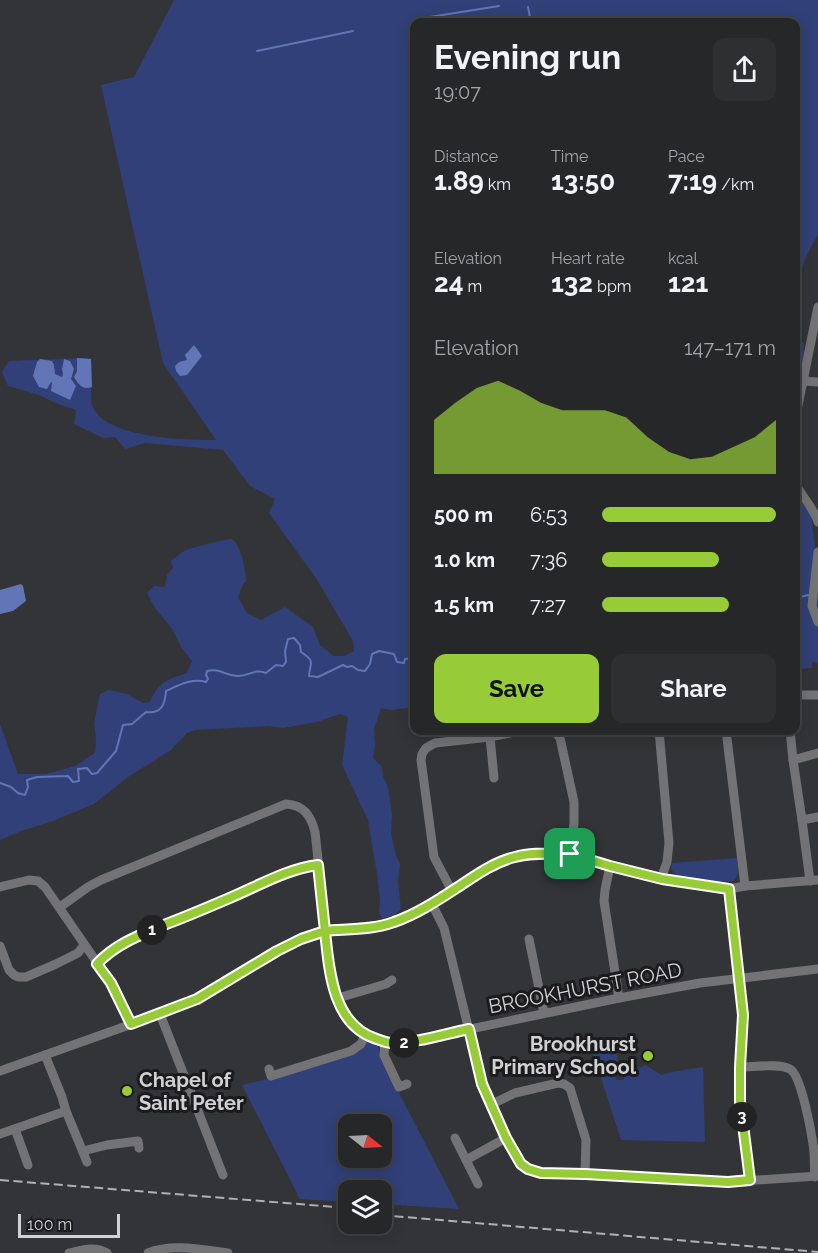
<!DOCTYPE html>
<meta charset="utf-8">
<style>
:root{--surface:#262729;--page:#2e2f31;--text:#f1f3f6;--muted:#a4a5a8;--line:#424446;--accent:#97cb38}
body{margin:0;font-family:Raleway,sans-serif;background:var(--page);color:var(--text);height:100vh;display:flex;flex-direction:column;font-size:22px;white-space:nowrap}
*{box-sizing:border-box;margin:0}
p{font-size:20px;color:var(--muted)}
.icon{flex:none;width:33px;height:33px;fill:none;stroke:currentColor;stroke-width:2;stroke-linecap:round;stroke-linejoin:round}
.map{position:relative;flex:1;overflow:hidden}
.side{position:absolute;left:410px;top:18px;width:390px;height:717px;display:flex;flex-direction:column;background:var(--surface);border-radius:12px;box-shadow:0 3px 15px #0003,0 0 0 2px var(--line)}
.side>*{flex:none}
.needle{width:39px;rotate:108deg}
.buttons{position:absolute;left:338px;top:1114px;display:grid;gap:12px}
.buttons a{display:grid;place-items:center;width:54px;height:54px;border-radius:12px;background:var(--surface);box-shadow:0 3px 15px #0003,0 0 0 2px var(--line);font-size:30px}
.scale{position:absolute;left:18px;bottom:15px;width:102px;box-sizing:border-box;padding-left:6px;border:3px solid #d1d1d3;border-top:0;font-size:16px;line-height:21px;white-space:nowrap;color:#d1d1d3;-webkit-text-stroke:4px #1b1b1d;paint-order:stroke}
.pin{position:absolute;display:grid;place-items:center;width:51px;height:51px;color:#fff;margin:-26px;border-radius:12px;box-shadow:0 3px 9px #0006}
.km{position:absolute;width:30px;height:30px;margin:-15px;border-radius:50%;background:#222;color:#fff;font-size:16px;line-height:30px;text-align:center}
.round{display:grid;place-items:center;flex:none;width:63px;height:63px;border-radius:12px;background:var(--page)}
.summary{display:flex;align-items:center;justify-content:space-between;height:102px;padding:0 24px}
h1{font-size:33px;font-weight:700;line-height:45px}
.figures{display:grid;grid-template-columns:repeat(3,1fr);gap:9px;height:102px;padding:6px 24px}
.figures div{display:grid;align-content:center}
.figures b{font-size:26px;font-weight:700}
.figures small{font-size:16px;font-weight:400}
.figures p{font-size:16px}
.chart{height:168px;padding:12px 24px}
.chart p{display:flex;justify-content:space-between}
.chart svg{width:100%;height:108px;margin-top:6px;fill:var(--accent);opacity:.7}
.cta{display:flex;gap:12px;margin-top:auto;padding:12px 24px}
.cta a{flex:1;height:69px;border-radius:12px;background:var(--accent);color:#111;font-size:24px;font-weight:700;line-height:69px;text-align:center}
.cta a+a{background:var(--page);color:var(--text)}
ul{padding:0 24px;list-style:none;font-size:20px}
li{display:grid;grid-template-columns:96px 72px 1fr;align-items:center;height:45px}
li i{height:15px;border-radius:8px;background:var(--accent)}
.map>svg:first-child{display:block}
</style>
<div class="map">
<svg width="818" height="1253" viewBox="0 0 818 1253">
<rect width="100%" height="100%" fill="#333437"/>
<g fill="#314078" fill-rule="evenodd">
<path d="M174 0H818V235C801 262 796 282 795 314V22H414V707L391 710 381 708 374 729 375 745 373 758 382 767 383 776 388 787 392 815 391 834 396 856 400 864 398 882 401 909 394 915 383 919 379 914 380 900 377 874 368 820 342 765 348 717 340 714 317 722 283 728 268 726 195 730 187 733 171 750 128 777 94 804 53 821 21 831 0 840V724L18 774H46L75 766 95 753 96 738 94 723 100 694 109 690 127 694 143 703 150 702C158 682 168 679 187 673L192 661 181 647 173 630 155 608 147 593 154 586 165 587 167 575 173 568 171 561C175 558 180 553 186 550 190 548 229 538 231 539 241 542 246 572 246 581L243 584 238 597 247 613 261 620 285 607 313 627 320 645 334 656H344L354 651 353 641 316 578 269 513 275 499 250 486 223 450 145 443 125 449 115 437 103 438 74 424 76 410 58 404 39 395 8 386 2 372 9 361 85 358 91 359C92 368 90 399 92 405 104 439 187 440 216 440L163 363 101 85 134 77Z"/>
<path d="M803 342C807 356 800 371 795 385V345Z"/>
<polygon points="795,494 811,514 818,574 818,663 812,662 812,668 798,669 798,664 795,664"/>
<path d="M737 858C738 867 741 876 732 881 714 881 685 884 671 870L672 863Z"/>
<polygon points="618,1036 616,1044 619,1072 615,1072 616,1080 624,1080 624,1074 646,1065 661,1075 672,1072 703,1067 705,1142 621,1140 590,1044"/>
<path d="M367 1041 377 1043 381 1058 459 1209 381 1204V1191H348V1202L300 1199 242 1085 272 1078ZM348 1125H381V1158H348Z"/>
</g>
<g fill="#6275b6">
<polygon points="194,345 202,356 187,375 180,376 176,371 175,366 179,362 187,360 185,355"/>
<path d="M77 358 91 359 92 387C82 390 79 385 74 377L77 371Z"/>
<polygon points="40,359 52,361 54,365 55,374 62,377 63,374 62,369 64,359 70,361 74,369 71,379 76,386 70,400 51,391 52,382 51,382 47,389 39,387 33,376 37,362"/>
<polygon points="21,584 23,586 26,601 13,611 0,614 0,590"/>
</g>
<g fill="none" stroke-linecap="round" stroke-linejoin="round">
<g stroke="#6275b6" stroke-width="2">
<polyline points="528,7 531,22"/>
<polyline points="417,19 499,6"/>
<polyline points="257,51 353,31"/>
<polyline points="795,599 799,594 800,597 809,595"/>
<path d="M0 783 11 787 18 793 25 795 28 787 27 780 37 777 68 776 73 782 79 781 78 769 87 768 92 774 97 773 116 751 123 725 132 724 146 712C162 714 165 704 166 691 179 685 192 678 206 682L208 679 206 675 207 671C220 668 224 675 237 676 249 677 253 668 266 673L276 665 283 666 286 662 285 651 288 639 294 638 300 645 301 652C316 662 310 662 309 676L318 677 343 665 347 667 352 666 358 670 365 671 370 664 372 654 379 651 394 654 397 662 404 663 405 659 414 658"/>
</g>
<g stroke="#737375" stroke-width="9">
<polyline points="803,381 818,382"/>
<polyline points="795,420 818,307"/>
<path d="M795 483C802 497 814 508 818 522"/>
<polyline points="818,552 812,606 818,622"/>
<polyline points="795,695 818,695"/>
<polyline points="552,730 556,733 560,738 574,802 574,823 570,854"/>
<polyline points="659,730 669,843 667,862 661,879"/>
<polyline points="726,730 745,886"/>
<polyline points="790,730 793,760 802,820 810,881"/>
<polyline points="490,737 494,778"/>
<polyline points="793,760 818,753"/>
<polyline points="802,820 818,817"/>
<polyline points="610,866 605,890 604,901 619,998"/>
<polyline points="0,887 29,880 38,881 45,887 111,983 131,1024"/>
<polyline points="729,889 743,1015 740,1067 740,1101 750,1180"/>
<polyline points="452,891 434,857 421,760 422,754 426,748 435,743 490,737 525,730"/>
<polyline points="432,904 444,928 482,1084 506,1138 521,1164 528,1169 541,1173 585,1174 728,1182 818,1176"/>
<path d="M60 907 88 887 101 880 286 804C304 805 311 816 315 832L329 961 338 998 344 1013 354 1026 365 1035 388 1043 408 1042 619 998 700 983 818 969"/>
<polyline points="529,939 544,1013"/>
<polyline points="0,946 9,970 14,975 18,977 26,977 56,964 78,953 84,945"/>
<path d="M97 964C115 944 140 935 164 925 187 916 210 907 232 897 260 885 287 869 318 865"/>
<polyline points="338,998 386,984 392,980"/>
<polyline points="160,1014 223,1175"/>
<polyline points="385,1042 384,1055 399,1087 407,1084"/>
<polyline points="45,1055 62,1097 66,1111 87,1162"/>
<path d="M740 1067C754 1067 778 1063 790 1069 801 1075 811 1130 813 1144 815 1155 814 1166 815 1177"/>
<polyline points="269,1069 271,1076 351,1051 361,1044 365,1035"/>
<polyline points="0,1071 160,1014 197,999 277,951 301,939 325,931 382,925 394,922 432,904 478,873 499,862 514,857 530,854 570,854 610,866 661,879 680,883 729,889 745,886 818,880"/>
<polyline points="492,1104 515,1093 558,1083 564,1084 570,1088 586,1140 585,1174"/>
<polyline points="15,1129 28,1165"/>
<polyline points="0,1134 66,1111"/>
<polyline points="455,1138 466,1160"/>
<polyline points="83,1151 107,1145 138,1141 139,1148"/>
<polyline points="478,1184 466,1160 506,1138"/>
<path d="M69 1253C83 1250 94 1246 107 1253"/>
<path d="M148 1253C172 1243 203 1250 228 1253"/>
</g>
<g stroke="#b1b1b3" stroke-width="2" stroke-dasharray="9 4.5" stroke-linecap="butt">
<polyline points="0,1180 348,1208"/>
<polyline points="381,1215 818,1252"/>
</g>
</g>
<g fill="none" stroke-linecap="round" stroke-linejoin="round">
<defs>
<path id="route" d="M570 854C551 854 532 852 515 857 494 862 476 875 458 887 438 900 417 914 394 922 373 930 347 929 325 931L318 865C287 869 260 885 232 897 211 906 190 915 169 923 143 934 116 943 97 964L111 983 131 1024 197 999 277 951 301 939 325 931C329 969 332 1023 374 1038 380 1040 386 1043 392 1043 418 1043 444 1034 469 1029L482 1084 506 1138 521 1164 528 1169 541 1173 585 1174 728 1182 750 1180 740 1101V1067L743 1015 729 889 662 879 610 866 570 854"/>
</defs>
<use href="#route" stroke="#fff" stroke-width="12"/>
<use href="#route" stroke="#97cb38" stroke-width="8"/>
</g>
<g fill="#97cb38" stroke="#1b1b1d" stroke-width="2">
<circle cx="648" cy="1056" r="6"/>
<circle cx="127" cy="1091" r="6"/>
</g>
<g text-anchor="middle" stroke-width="6" stroke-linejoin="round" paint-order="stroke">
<g font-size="20" fill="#d1d1d3" stroke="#1b1b1d">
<text transform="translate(585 988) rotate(-11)" y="7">BROOKHURST ROAD</text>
</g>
<g font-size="20" font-weight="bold" fill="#d1d1d3" stroke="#1b1b1d" text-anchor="end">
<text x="636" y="1051">Brookhurst<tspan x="636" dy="23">Primary School</tspan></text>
<text x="139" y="1087" text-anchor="start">Chapel of<tspan x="139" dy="23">Saint Peter</tspan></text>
</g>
</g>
</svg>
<div class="buttons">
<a><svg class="needle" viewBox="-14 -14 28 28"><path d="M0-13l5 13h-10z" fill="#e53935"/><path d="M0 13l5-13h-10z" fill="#a4a5a8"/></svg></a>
<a><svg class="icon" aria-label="layers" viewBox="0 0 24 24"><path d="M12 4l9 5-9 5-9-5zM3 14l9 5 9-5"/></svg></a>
</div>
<div class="scale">100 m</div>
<div class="pin" style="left:570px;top:854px;background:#1e9e55"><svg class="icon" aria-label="arrive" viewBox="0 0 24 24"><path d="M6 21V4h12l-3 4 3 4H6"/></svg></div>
<b class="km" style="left:152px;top:930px">1</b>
<b class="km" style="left:404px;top:1043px">2</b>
<b class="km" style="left:742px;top:1117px">3</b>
<section class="side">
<div class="summary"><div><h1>Evening run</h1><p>19:07</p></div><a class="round"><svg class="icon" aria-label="share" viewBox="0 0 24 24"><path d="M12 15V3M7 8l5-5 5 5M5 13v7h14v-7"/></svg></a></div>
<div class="figures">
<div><p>Distance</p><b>1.89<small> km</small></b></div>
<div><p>Time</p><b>13:50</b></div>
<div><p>Pace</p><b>7:19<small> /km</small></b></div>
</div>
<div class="figures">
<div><p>Elevation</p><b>24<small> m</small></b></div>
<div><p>Heart rate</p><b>132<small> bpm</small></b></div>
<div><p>kcal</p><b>121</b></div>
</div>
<div class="chart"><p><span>Elevation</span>147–171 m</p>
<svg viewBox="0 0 160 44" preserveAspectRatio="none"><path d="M0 44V22L10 15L20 9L30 6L40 10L50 15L60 18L70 18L80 18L90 21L100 29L110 35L120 38L130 37L140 33L150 29L160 22V44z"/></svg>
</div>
<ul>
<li><b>500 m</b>6:53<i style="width:100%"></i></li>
<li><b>1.0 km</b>7:36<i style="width:67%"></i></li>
<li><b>1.5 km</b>7:27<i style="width:73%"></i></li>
</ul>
<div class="cta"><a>Save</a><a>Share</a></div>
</section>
</div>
